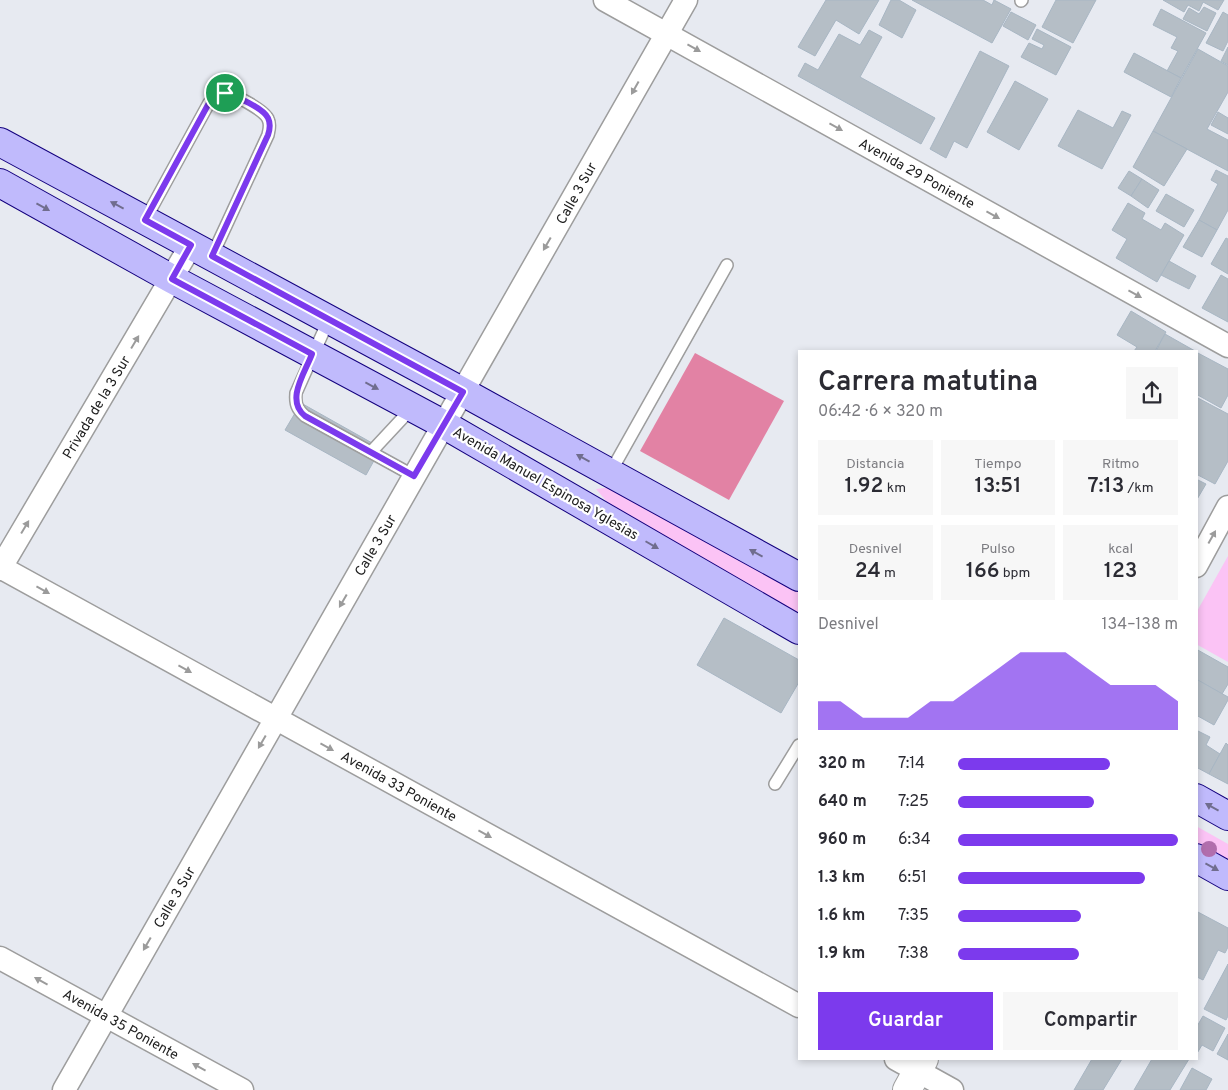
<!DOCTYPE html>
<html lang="es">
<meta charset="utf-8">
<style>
:root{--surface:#fff;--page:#f7f7f7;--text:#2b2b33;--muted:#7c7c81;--accent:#7c3aed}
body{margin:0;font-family:Overpass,sans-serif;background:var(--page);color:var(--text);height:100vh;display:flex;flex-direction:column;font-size:19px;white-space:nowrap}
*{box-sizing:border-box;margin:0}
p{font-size:16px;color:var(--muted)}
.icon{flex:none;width:28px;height:28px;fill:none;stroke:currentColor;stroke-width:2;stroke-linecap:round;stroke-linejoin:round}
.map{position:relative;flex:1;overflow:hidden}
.details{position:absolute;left:798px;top:350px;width:400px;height:710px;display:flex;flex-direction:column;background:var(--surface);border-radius:0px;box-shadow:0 2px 8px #0003}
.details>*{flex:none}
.pin{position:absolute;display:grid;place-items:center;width:42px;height:42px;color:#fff;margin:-21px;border:2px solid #fff;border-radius:50%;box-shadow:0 1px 5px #0007}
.round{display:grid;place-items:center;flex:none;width:52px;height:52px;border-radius:0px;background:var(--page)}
.overview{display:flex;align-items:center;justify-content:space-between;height:85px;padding:0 20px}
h1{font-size:28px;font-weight:600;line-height:38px}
.stats{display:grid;grid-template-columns:repeat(3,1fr);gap:8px;height:85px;padding:5px 20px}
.stats div{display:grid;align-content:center;border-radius:0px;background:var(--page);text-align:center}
.stats b{font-size:21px;font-weight:600}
.stats small{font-size:14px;font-weight:400}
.stats p{font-size:14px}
.chart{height:140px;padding:10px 20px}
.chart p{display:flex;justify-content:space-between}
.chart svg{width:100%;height:90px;margin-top:5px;fill:var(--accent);opacity:.7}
.button{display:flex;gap:10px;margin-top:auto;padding:10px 20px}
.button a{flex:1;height:58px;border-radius:0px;background:var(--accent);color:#fff;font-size:20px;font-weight:600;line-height:58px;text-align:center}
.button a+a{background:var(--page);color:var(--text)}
ul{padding:0 20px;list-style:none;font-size:16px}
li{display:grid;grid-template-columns:80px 60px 1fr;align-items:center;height:38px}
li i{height:12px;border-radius:6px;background:var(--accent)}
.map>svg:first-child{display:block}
</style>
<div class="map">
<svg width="1228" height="1090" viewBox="0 0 1228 1090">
<rect width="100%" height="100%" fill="#e7eaf1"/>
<g fill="#fbc3f5">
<polygon points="613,487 799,587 799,621 607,502 596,489"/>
<polygon points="1228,556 1228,662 1196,644 1196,613"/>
<polygon points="1196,826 1228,844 1228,871 1196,854"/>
</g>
<polygon fill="#e282a4" points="695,353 784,401 729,500 640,451"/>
<g fill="#b5bec6" stroke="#a8b6c3">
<polygon points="826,0 879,0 859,34 836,20 815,56 798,47"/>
<polygon points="891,0 899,0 916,10 902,38 879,25"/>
<polygon points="912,0 983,0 992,5 994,0 1011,9 992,43"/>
<polygon points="1056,0 1096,0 1073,43 1042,27"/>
<polygon points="1163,0 1224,0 1218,10 1203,2 1199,11 1188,5 1184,12"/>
<polygon points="1204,7 1216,13 1207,31 1183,19 1189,8 1199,14"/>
<polygon points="1161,9 1206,33 1181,78 1167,71 1178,51 1171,48 1177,37 1153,25"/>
<polygon points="1011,12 1036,25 1028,40 1003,26"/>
<polygon points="1223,12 1228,15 1228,41 1223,51 1206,43"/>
<polygon points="1037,29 1071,47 1056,75 1021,57 1029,43 1042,49 1044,45 1032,39"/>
<polygon points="869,30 882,37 860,77 935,118 921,144 798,76 805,63 818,70 839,34 860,45"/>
<polygon points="1228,47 1228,65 1221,61"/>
<polygon points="1198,49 1228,66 1228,92 1207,129 1228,140 1228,171 1153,131"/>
<polygon points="980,51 1009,66 967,148 954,141 946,158 930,149"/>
<polygon points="1134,53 1181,78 1171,97 1124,72"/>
<polygon points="1015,81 1048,99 1019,150 987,132"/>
<polygon points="1078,110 1113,128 1122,111 1131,115 1102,169 1058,146"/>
<polygon points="1218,112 1228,118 1228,134 1211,125"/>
<polygon points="1153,131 1187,149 1164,186 1133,167"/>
<polygon points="1216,170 1228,176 1228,210 1217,230 1199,220 1218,184 1211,180"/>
<polygon points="1129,171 1142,179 1131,196 1118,188"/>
<polygon points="1142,179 1159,190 1148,208 1131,196"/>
<polygon points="1166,194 1194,210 1184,227 1156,211"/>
<polygon points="1128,203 1145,213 1142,219 1161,230 1165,223 1184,235 1157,282 1116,258 1127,239 1112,230"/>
<polygon points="1199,220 1217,230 1202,257 1183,247"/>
<polygon points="1226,238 1228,239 1228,274 1211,264"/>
<polygon points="1169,261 1196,276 1189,289 1161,275"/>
<polygon points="1221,275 1228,279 1228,322 1202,308"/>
<polygon points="1131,311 1166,332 1155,351 1134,351 1137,347 1117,335"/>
<polygon points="1165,334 1195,351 1156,351"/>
<polygon points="1196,352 1228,369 1228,395 1221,408 1196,394"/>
<polygon points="1196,397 1228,414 1228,461 1215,484 1196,474"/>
<polygon points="301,403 381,448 366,475 285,430"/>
<polygon points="1196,479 1206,484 1196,501"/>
<polygon points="724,618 799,660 799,682 781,713 697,665"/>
<polygon points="1196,649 1228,667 1228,684 1222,694 1196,679"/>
<polygon points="1196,679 1228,697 1228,700 1214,725 1196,715"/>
<polygon points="1196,730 1210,737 1206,745 1220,754 1209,774 1196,767"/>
<polygon points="1226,743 1228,745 1228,784 1209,774"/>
<polygon points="1196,911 1228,928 1228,947 1225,953 1218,950 1203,980 1197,977 1196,979"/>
<polygon points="1228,964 1228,1016 1226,1020 1204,1009"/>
<polygon points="1203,1016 1225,1028 1213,1051 1202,1045 1196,1055 1196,1028"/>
<polygon points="1228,1034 1228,1060 1217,1054"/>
<polygon points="1092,1059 1122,1059 1103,1090 1074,1090"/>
<polygon points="1152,1059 1189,1059 1170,1090 1134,1090"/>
<polygon points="1192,1068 1212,1079 1206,1090 1180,1090"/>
</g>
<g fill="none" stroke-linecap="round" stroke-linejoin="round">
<defs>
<g id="service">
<polyline points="1021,1 1022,0"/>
<path d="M145 220 209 103C213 98 218 93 225 93 235 94 265 111 268 119 271 125 269 129 268 135L212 256"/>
<path d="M329 319 296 393C295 404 297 409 305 416L414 476"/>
<polyline points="371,452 412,408"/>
<polyline points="610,473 727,265"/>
<polyline points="775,784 799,745"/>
</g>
<g id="minor">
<polyline points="605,0 1228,346"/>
<polyline points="1196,566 1228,507"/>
<polyline points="0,567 799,1006"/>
<polyline points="0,569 191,245"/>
<polyline points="0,958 242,1090"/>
<polyline points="896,1059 952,1090"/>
<polyline points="64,1090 686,0"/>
</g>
<polyline id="tertiary" points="907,1090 924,1059"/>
<g id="secondary">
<polyline points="0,142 463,392 799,577"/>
<polyline points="0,183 172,279 443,424 799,630"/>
<polyline points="1196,798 1228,816"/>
<polyline points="1196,858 1228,876"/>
</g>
</defs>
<use href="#service" stroke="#9d9d9d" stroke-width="14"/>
<use href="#minor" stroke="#9d9d9d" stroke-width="25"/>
<use href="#tertiary" stroke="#9d9d9d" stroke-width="30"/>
<use href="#secondary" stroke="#13017e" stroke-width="30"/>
<use href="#service" stroke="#fff" stroke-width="11"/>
<use href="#minor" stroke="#fff" stroke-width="22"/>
<use href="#tertiary" stroke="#fff" stroke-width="28"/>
<use href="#secondary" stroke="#c0bafc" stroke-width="28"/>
</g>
<circle fill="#b16ead" cx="1209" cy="849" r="8"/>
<defs><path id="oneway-solid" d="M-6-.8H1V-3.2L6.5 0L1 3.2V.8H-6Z" transform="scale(1.25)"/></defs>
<g fill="#9b9b9b">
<use href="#oneway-solid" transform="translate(694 48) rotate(29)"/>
<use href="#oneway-solid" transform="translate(635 88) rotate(119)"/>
<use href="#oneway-solid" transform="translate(836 127) rotate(29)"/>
<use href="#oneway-solid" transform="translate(993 215) rotate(29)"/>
<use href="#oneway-solid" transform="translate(547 244) rotate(120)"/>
<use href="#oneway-solid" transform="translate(1135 294) rotate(29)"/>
<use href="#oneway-solid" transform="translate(135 342) rotate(-59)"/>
<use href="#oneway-solid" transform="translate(25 527) rotate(-59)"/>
<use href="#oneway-solid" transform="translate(1212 537) rotate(-61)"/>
<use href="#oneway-solid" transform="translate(43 590) rotate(29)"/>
<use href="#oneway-solid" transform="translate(343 601) rotate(120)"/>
<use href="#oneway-solid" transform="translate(185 669) rotate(29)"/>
<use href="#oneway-solid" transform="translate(262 742) rotate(120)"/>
<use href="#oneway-solid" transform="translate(327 747) rotate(29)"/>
<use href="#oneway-solid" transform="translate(485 834) rotate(29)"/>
<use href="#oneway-solid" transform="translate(147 944) rotate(120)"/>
<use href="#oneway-solid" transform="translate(41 981) rotate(-151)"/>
<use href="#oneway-solid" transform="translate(199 1067) rotate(-151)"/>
</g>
<g fill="#706d8e">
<use href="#oneway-solid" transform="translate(117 205) rotate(-152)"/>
<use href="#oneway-solid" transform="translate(43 207) rotate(29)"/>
<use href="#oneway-solid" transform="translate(372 386) rotate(28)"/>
<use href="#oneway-solid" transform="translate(583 458) rotate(-151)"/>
<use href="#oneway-solid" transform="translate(652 545) rotate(30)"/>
<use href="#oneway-solid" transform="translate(756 553) rotate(-151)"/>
<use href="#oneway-solid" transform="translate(1212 807) rotate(-151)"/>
<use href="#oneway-solid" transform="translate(1212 867) rotate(29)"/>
</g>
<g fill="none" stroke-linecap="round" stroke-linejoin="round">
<defs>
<path id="route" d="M225 93C236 96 263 108 268 118 271 124 270 129 268 135L212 256 463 392 414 476 305 416C285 400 305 373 312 354L172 279 191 245 145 220 209 103 216 96Z"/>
</defs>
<use href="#route" stroke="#fff" stroke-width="10"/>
<use href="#route" stroke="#7c3aed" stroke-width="6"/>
</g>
<g text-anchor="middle" stroke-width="4.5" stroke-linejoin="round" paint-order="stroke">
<g font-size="14" fill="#202020" stroke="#fff">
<text transform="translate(917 173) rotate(29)" y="5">Avenida 29 Poniente</text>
<text transform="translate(576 193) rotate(-61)" y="5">Calle 3 Sur</text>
<text transform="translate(96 407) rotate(-59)" y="5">Privada de la 3 Sur</text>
<text transform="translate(546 483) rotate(30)" y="5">Avenida Manuel Espinosa Yglesias</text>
<text transform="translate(375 545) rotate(-60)" y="5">Calle 3 Sur</text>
<text transform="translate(399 786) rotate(29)" y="5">Avenida 33 Poniente</text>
<text transform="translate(174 897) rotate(-60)" y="5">Calle 3 Sur</text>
<text transform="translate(121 1024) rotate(29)" y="5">Avenida 35 Poniente</text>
</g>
</g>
</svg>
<div class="pin" style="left:225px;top:93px;background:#1e9e55"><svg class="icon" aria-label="arrive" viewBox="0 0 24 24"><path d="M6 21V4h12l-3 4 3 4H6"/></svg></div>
<section class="details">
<div class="overview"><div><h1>Carrera matutina</h1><p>06:42 · 6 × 320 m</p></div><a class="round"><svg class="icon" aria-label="share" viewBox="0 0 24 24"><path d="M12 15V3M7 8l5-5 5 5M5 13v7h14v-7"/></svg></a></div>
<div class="stats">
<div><p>Distancia</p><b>1.92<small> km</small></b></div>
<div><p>Tiempo</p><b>13:51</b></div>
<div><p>Ritmo</p><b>7:13<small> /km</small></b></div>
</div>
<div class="stats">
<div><p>Desnivel</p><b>24<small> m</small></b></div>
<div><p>Pulso</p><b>166<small> bpm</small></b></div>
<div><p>kcal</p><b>123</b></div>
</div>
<div class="chart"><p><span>Desnivel</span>134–138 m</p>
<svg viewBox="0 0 160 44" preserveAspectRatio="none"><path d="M0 44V30L10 30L20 38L30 38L40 38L50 30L60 30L70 22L80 14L90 6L100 6L110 6L120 14L130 22L140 22L150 22L160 30V44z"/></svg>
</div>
<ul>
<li><b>320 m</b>7:14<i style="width:69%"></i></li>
<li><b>640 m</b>7:25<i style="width:62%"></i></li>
<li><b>960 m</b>6:34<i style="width:100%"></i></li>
<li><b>1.3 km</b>6:51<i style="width:85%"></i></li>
<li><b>1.6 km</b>7:35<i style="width:56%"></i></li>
<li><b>1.9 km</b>7:38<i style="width:55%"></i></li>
</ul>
<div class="button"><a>Guardar</a><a>Compartir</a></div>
</section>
</div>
